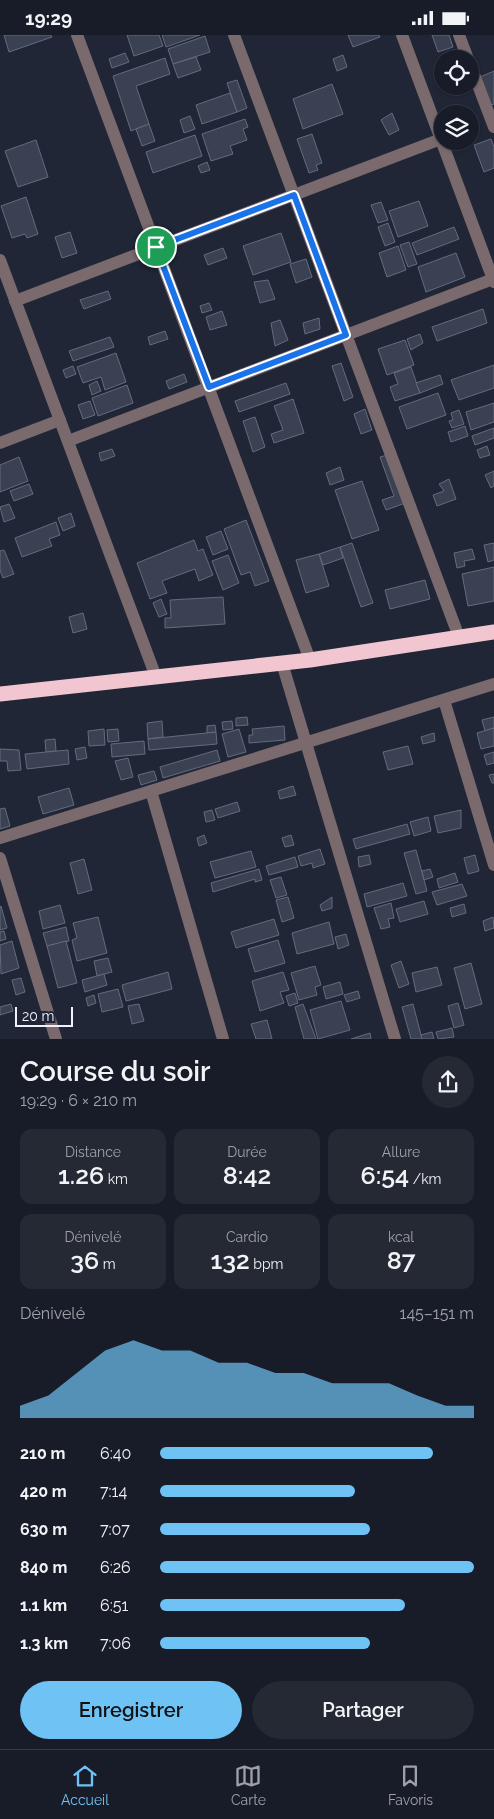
<!DOCTYPE html>
<html lang="fr">
<meta charset="utf-8">
<style>
:root{--surface:#181c28;--page:#252934;--text:#f1f3f6;--muted:#9fa1a8;--line:#363a45;--accent:#6fc2f4}
body{margin:0;font-family:Raleway,sans-serif;background:var(--page);color:var(--text);height:100vh;display:flex;flex-direction:column;font-size:19px;white-space:nowrap}
*{box-sizing:border-box;margin:0}
p{font-size:16px;color:var(--muted)}
.icon{flex:none;width:28px;height:28px;fill:none;stroke:currentColor;stroke-width:2;stroke-linecap:round;stroke-linejoin:round}
.map{position:relative;height:1004px;overflow:hidden}
.side{display:flex;flex-direction:column;background:var(--surface);flex:1}
.side>*{flex:none}
.buttons{position:absolute;left:434px;top:15px;display:grid;gap:10px}
.buttons a{display:grid;place-items:center;width:45px;height:45px;border-radius:50%;background:var(--surface);box-shadow:0 1px 4px #0004,0 0 0 1px var(--line);font-size:25px}
.scale{position:absolute;left:15px;bottom:12px;width:58px;box-sizing:border-box;padding-left:5px;border:2px solid #eff3fe;border-top:0;font-size:14px;line-height:18px;white-space:nowrap;color:#eff3fe;-webkit-text-stroke:4px #202636;paint-order:stroke}
.pin{position:absolute;display:grid;place-items:center;width:42px;height:42px;color:#fff;margin:-21px;border:2px solid #fff;border-radius:50%;box-shadow:0 1px 5px #0007}
.round{display:grid;place-items:center;flex:none;width:52px;height:52px;border-radius:26px;background:var(--page)}
.headline{display:flex;align-items:center;justify-content:space-between;height:85px;padding:0 20px}
h1{font-size:28px;font-weight:600;line-height:38px}
.metrics{display:grid;grid-template-columns:repeat(3,1fr);gap:8px;height:85px;padding:5px 20px}
.metrics div{display:grid;align-content:center;border-radius:12px;background:var(--page);text-align:center}
.metrics b{font-size:25px;font-weight:600}
.metrics small{font-size:14px;font-weight:400}
.metrics p{font-size:14px}
.chart{height:140px;padding:10px 20px}
.chart p{display:flex;justify-content:space-between}
.chart svg{width:100%;height:90px;margin-top:5px;fill:var(--accent);opacity:.7}
.action{display:flex;gap:10px;margin-top:auto;padding:10px 20px}
.action a{flex:1;height:58px;border-radius:30px;background:var(--accent);color:#111;font-size:20px;font-weight:600;line-height:58px;text-align:center}
.action a+a{background:var(--page);color:var(--text)}
ul{padding:0 20px;list-style:none;font-size:16px}
li{display:grid;grid-template-columns:80px 60px 1fr;align-items:center;height:38px}
li i{height:12px;border-radius:6px;background:var(--accent)}
.status{display:flex;justify-content:space-between;align-items:center;height:35px;padding:0 25px;background:var(--surface);direction:ltr}
.status svg{height:14px;fill:currentColor}
.tabs{display:flex;justify-content:space-around;align-items:center;height:70px;border-top:1px solid var(--line);background:var(--surface);font-size:14px;color:var(--muted)}
.tabs a{display:grid;justify-items:center;gap:2px}
.tabs .selected{color:var(--accent)}
.map>svg:first-child{display:block}
</style>
<div class="status"><b>19:29</b><svg viewBox="0 0 49 12"><path d="M0 12V9h3v3zM5 12V6h3v6zM10 12V3h3v9zM15 12V0h3v12zM26 1h20v11H26zM47 4h2v5h-2z"/></svg></div>
<div class="map">
<svg width="494" height="1004" viewBox="0 0 494 1004">
<rect width="100%" height="100%" fill="#202636"/>
<g fill="#3a4152" stroke="#646b7f">
<polygon points="4,0 51,0 52,2 9,17"/>
<polygon points="127,0 159,0 163,11 134,21"/>
<polygon points="162,0 200,0 166,12"/>
<polygon points="348,0 379,0 380,2 353,12"/>
<polygon points="432,0 449,0 453,12 438,17"/>
<polygon points="205,1 210,17 173,29 168,14"/>
<polygon points="125,18 129,27 112,33 109,24"/>
<polygon points="343,20 347,32 337,36 333,24"/>
<polygon points="196,22 201,35 178,43 173,29"/>
<polygon points="165,23 170,39 136,51 149,89 131,96 113,41"/>
<polygon points="494,36 494,69 491,70 480,42"/>
<polygon points="237,45 247,73 237,77 227,48"/>
<polygon points="332,49 343,79 303,94 293,64"/>
<polygon points="230,58 237,77 202,89 196,70"/>
<polygon points="392,78 399,95 389,100 381,85"/>
<polygon points="190,81 195,94 184,98 180,85"/>
<polygon points="245,84 248,92 243,94 247,105 230,111 233,119 211,126 202,99"/>
<polygon points="149,89 155,106 142,111 136,94"/>
<polygon points="312,99 322,128 316,130 318,135 309,138 297,104"/>
<polygon points="195,100 202,121 153,138 146,117"/>
<polygon points="491,104 494,112 494,133 484,137 474,110"/>
<polygon points="36,105 48,142 18,152 5,116"/>
<polygon points="207,127 210,135 201,138 198,131"/>
<polygon points="26,162 38,199 27,203 25,199 12,203 1,171"/>
<polygon points="419,166 428,191 398,202 389,176"/>
<polygon points="381,167 388,185 378,188 371,170"/>
<polygon points="388,188 395,207 385,211 378,192"/>
<polygon points="454,192 459,204 417,220 412,208"/>
<polygon points="70,197 77,218 62,223 55,202"/>
<polygon points="281,198 291,227 253,240 243,211"/>
<polygon points="409,207 417,229 408,232 400,210"/>
<polygon points="398,211 406,235 387,242 379,218"/>
<polygon points="223,213 227,223 208,230 204,220"/>
<polygon points="456,218 465,242 426,257 418,232"/>
<polygon points="306,224 312,242 296,248 290,229"/>
<polygon points="268,245 275,264 260,268 254,247"/>
<polygon points="108,256 111,264 84,274 80,265"/>
<polygon points="209,268 212,275 202,278 200,271"/>
<polygon points="483,274 487,288 437,306 432,292"/>
<polygon points="222,276 227,290 210,295 206,282"/>
<polygon points="319,283 320,294 305,299 303,288"/>
<polygon points="280,285 288,305 275,311 271,288"/>
<polygon points="165,296 168,304 150,310 148,302"/>
<polygon points="420,299 423,308 411,315 407,304"/>
<polygon points="110,302 114,312 73,326 69,316"/>
<polygon points="405,305 414,330 387,340 378,314"/>
<polygon points="116,318 126,347 105,355 101,342 83,348 77,332"/>
<polygon points="341,328 353,362 344,366 332,331"/>
<polygon points="494,330 494,353 459,365 451,345"/>
<polygon points="73,331 76,339 66,343 63,335"/>
<polygon points="411,332 420,358 395,366 390,352 398,349 394,338"/>
<polygon points="184,339 187,347 169,354 166,346"/>
<polygon points="440,340 443,349 420,358 416,348"/>
<polygon points="97,346 101,356 92,360 89,350"/>
<polygon points="286,348 290,359 239,377 235,366"/>
<polygon points="127,350 133,368 98,381 92,363"/>
<polygon points="438,358 446,380 407,394 399,372"/>
<polygon points="293,364 304,398 274,408 271,399 283,395 274,371"/>
<polygon points="90,366 95,380 83,384 78,370"/>
<polygon points="494,368 494,387 471,395 466,377"/>
<polygon points="365,374 372,395 361,399 354,379"/>
<polygon points="459,375 464,389 452,393 449,386 453,385 451,378"/>
<polygon points="255,382 265,412 253,417 243,386"/>
<polygon points="465,391 468,401 451,407 448,397"/>
<polygon points="494,393 494,403 475,410 472,401"/>
<polygon points="487,411 490,420 480,423 477,415"/>
<polygon points="112,414 115,421 101,426 99,418"/>
<polygon points="391,419 408,467 386,475 382,465 394,461 380,422"/>
<polygon points="19,422 28,446 0,457 0,430"/>
<polygon points="340,432 344,445 330,450 326,438"/>
<polygon points="494,436 494,451 491,453 485,440"/>
<polygon points="449,444 456,464 437,471 433,460 444,456 439,449"/>
<polygon points="362,446 379,495 352,504 335,455"/>
<polygon points="29,449 33,459 14,466 10,456"/>
<polygon points="9,469 15,483 4,487 0,472"/>
<polygon points="71,478 75,491 63,496 58,483"/>
<polygon points="246,485 269,546 255,551 250,537 241,540 224,494"/>
<polygon points="56,487 60,500 49,504 52,511 22,522 15,503"/>
<polygon points="221,496 228,514 213,520 206,502"/>
<polygon points="194,505 198,516 203,514 213,540 199,546 195,534 162,546 167,558 150,564 137,528"/>
<polygon points="352,508 373,568 361,572 340,512"/>
<polygon points="494,508 494,525 488,527 484,510"/>
<polygon points="340,512 343,523 323,530 319,519"/>
<polygon points="472,514 475,524 464,526 465,531 457,533 454,518"/>
<polygon points="4,515 14,539 3,543 0,535 0,516"/>
<polygon points="319,519 329,551 306,558 296,525"/>
<polygon points="228,520 239,548 223,555 212,526"/>
<polygon points="494,532 494,566 468,571 462,539"/>
<polygon points="425,545 430,564 390,574 385,555"/>
<polygon points="223,562 225,589 165,593 165,583 171,583 170,565"/>
<polygon points="161,564 167,579 159,582 153,568"/>
<polygon points="83,578 87,594 73,598 69,582"/>
<polygon points="247,682 248,690 236,691 236,683"/>
<polygon points="494,682 494,693 485,696 482,685"/>
<polygon points="162,686 163,702 148,704 147,688"/>
<polygon points="232,686 233,694 223,695 222,687"/>
<polygon points="215,690 216,697 207,698 207,691"/>
<polygon points="284,691 285,705 249,708 249,700 253,700 252,694"/>
<polygon points="494,693 494,711 481,714 477,698"/>
<polygon points="104,694 105,710 89,711 88,696"/>
<polygon points="118,694 119,706 108,707 107,695"/>
<polygon points="239,694 246,717 228,722 222,699"/>
<polygon points="216,697 217,709 149,715 148,704"/>
<polygon points="434,698 435,706 423,709 421,702"/>
<polygon points="55,704 56,716 46,717 45,705"/>
<polygon points="144,706 145,719 112,722 111,709"/>
<polygon points="408,711 413,729 388,735 383,717"/>
<polygon points="85,712 87,723 77,725 75,714"/>
<polygon points="0,714 19,715 21,735 8,736 7,726 0,726"/>
<polygon points="68,715 69,729 27,734 25,719"/>
<polygon points="217,715 220,726 163,743 160,732"/>
<polygon points="494,717 494,728 487,730 484,720"/>
<polygon points="128,723 133,742 121,745 115,726"/>
<polygon points="154,736 157,745 141,750 138,740"/>
<polygon points="494,739 494,748 492,748 489,740"/>
<polygon points="293,751 296,760 280,764 278,756"/>
<polygon points="69,753 74,770 43,779 38,762"/>
<polygon points="237,767 240,776 218,783 215,774"/>
<polygon points="5,773 10,791 0,794 0,774"/>
<polygon points="212,775 215,785 206,787 204,777"/>
<polygon points="461,775 461,793 438,798 434,781"/>
<polygon points="428,782 431,796 414,801 410,787"/>
<polygon points="407,789 410,799 356,814 353,804"/>
<polygon points="204,800 207,808 199,811 197,803"/>
<polygon points="291,800 294,810 285,812 282,803"/>
<polygon points="320,814 325,829 313,833 312,828 301,831 298,821"/>
<polygon points="416,815 427,856 416,859 404,818"/>
<polygon points="251,816 256,832 215,843 210,827"/>
<polygon points="369,820 371,829 359,832 358,822"/>
<polygon points="475,820 479,836 468,839 464,823"/>
<polygon points="295,822 298,832 269,840 266,831"/>
<polygon points="84,824 92,855 78,859 70,828"/>
<polygon points="259,834 262,845 255,847 255,844 213,857 211,848"/>
<polygon points="430,834 433,842 424,845 422,836"/>
<polygon points="455,838 458,847 439,853 437,844"/>
<polygon points="281,842 287,860 276,863 270,845"/>
<polygon points="403,848 407,861 367,872 364,859"/>
<polygon points="462,849 467,861 437,870 432,857"/>
<polygon points="288,862 294,883 282,887 276,865"/>
<polygon points="332,862 332,873 322,876 320,870"/>
<polygon points="424,866 428,879 400,887 396,874"/>
<polygon points="391,868 394,883 388,884 390,892 381,894 374,873"/>
<polygon points="464,869 466,878 452,882 450,873"/>
<polygon points="60,870 65,888 43,894 39,876"/>
<polygon points="1,871 7,893 0,895 0,872"/>
<polygon points="98,882 107,918 77,926 72,905 77,903 73,888"/>
<polygon points="493,882 494,893 485,896 483,886"/>
<polygon points="274,884 279,900 236,913 231,897"/>
<polygon points="329,887 334,909 297,919 292,898"/>
<polygon points="66,892 69,906 47,911 43,898"/>
<polygon points="4,896 6,904 0,906 0,897"/>
<polygon points="346,899 349,910 338,914 335,902"/>
<polygon points="278,905 285,928 255,937 248,914"/>
<polygon points="12,906 19,933 1,939 0,910"/>
<polygon points="66,906 77,948 58,953 47,911"/>
<polygon points="108,923 112,937 97,941 94,926"/>
<polygon points="401,926 409,949 399,953 391,930"/>
<polygon points="471,928 482,969 465,974 454,933"/>
<polygon points="315,931 321,950 315,952 317,960 299,965 291,938"/>
<polygon points="437,932 442,950 416,957 412,938"/>
<polygon points="168,937 172,954 126,966 122,950"/>
<polygon points="283,937 289,955 280,957 284,968 260,976 252,946"/>
<polygon points="104,939 107,950 85,957 82,945"/>
<polygon points="21,943 25,957 16,960 12,945"/>
<polygon points="340,947 343,959 326,964 323,952"/>
<polygon points="118,954 123,972 102,977 98,959"/>
<polygon points="358,956 360,963 347,967 344,960"/>
<polygon points="295,958 298,968 289,971 286,961"/>
<polygon points="94,960 96,968 88,971 86,963"/>
<polygon points="341,966 350,995 318,1004 310,975"/>
<polygon points="458,968 464,990 454,993 448,971"/>
<polygon points="11,969 13,976 0,980 0,972"/>
<polygon points="139,969 144,986 132,989 128,971"/>
<polygon points="303,969 316,1004 304,1004 295,972"/>
<polygon points="413,969 421,1000 422,1004 411,1004 402,972"/>
<polygon points="267,985 272,1004 256,1004 251,989"/>
<polygon points="452,993 454,1002 438,1004 436,997"/>
<polygon points="432,997 434,1004 422,1004 421,1000"/>
<polygon points="370,998 371,1004 351,1004"/>
</g>
<g fill="none" stroke-linecap="round" stroke-linejoin="round">
<g stroke="#7a696d" stroke-width="12">
<polyline points="77,0 310,625"/>
<polyline points="234,0 459,602"/>
<polyline points="402,0 494,247"/>
<polyline points="459,0 468,24"/>
<polyline points="470,29 494,92"/>
<polyline points="0,225 156,642"/>
<polyline points="15,266 441,104"/>
<polyline points="68,406 493,244"/>
<polyline points="0,408 60,385"/>
<polyline points="282,628 395,1004"/>
<polyline points="444,665 494,830"/>
<polyline points="151,756 223,1004"/>
<polyline points="0,803 494,649"/>
<polyline points="0,823 56,1004"/>
</g>
<polyline stroke="#f1c6d0" stroke-width="15" points="0,659 310,625 494,597"/>
</g>
<g fill="none" stroke-linecap="round" stroke-linejoin="round">
<defs>
<polygon id="route" points="294,160 346,300 209,352 156,212"/>
</defs>
<use href="#route" stroke="#fff" stroke-width="10"/>
<use href="#route" stroke="#1a73e8" stroke-width="6"/>
</g>
</svg>
<div class="buttons">
<a><svg class="icon" aria-label="locate" viewBox="0 0 24 24"><circle cx="12" cy="12" r="6"/><path d="M12 2v4M12 18v4M2 12h4M18 12h4"/></svg></a>
<a><svg class="icon" aria-label="layers" viewBox="0 0 24 24"><path d="M12 4l9 5-9 5-9-5zM3 14l9 5 9-5"/></svg></a>
</div>
<div class="scale">20 m</div>
<div class="pin" style="left:156px;top:212px;background:#1e9e55"><svg class="icon" aria-label="arrive" viewBox="0 0 24 24"><path d="M6 21V4h12l-3 4 3 4H6"/></svg></div>
</div>
<section class="side">
<div class="headline"><div><h1>Course du soir</h1><p>19:29 · 6 × 210 m</p></div><a class="round"><svg class="icon" aria-label="share" viewBox="0 0 24 24"><path d="M12 15V3M7 8l5-5 5 5M5 13v7h14v-7"/></svg></a></div>
<div class="metrics">
<div><p>Distance</p><b>1.26<small> km</small></b></div>
<div><p>Durée</p><b>8:42</b></div>
<div><p>Allure</p><b>6:54<small> /km</small></b></div>
</div>
<div class="metrics">
<div><p>Dénivelé</p><b>36<small> m</small></b></div>
<div><p>Cardio</p><b>132<small> bpm</small></b></div>
<div><p>kcal</p><b>87</b></div>
</div>
<div class="chart"><p><span>Dénivelé</span>145–151 m</p>
<svg viewBox="0 0 160 44" preserveAspectRatio="none"><path d="M0 44V38L10 33L20 22L30 11L40 6L50 11L60 11L70 17L80 17L90 22L100 22L110 27L120 27L130 27L140 33L150 38L160 38V44z"/></svg>
</div>
<ul>
<li><b>210 m</b>6:40<i style="width:87%"></i></li>
<li><b>420 m</b>7:14<i style="width:62%"></i></li>
<li><b>630 m</b>7:07<i style="width:67%"></i></li>
<li><b>840 m</b>6:26<i style="width:100%"></i></li>
<li><b>1.1 km</b>6:51<i style="width:78%"></i></li>
<li><b>1.3 km</b>7:06<i style="width:67%"></i></li>
</ul>
<div class="action"><a>Enregistrer</a><a>Partager</a></div>
</section>
<nav class="tabs">
<a class="selected"><svg class="icon" aria-label="home" viewBox="0 0 24 24"><path d="M3 11l9-7 9 7M6 9v11h12V9"/></svg>Accueil</a>
<a><svg class="icon" aria-label="map" viewBox="0 0 24 24"><path d="M3 6l6-2 6 2 6-2v14l-6 2-6-2-6 2zM9 4v14M15 6v14"/></svg>Carte</a>
<a><svg class="icon" aria-label="saved" viewBox="0 0 24 24"><path d="M7 4h10v16l-5-4-5 4z"/></svg>Favoris</a>
</nav>
